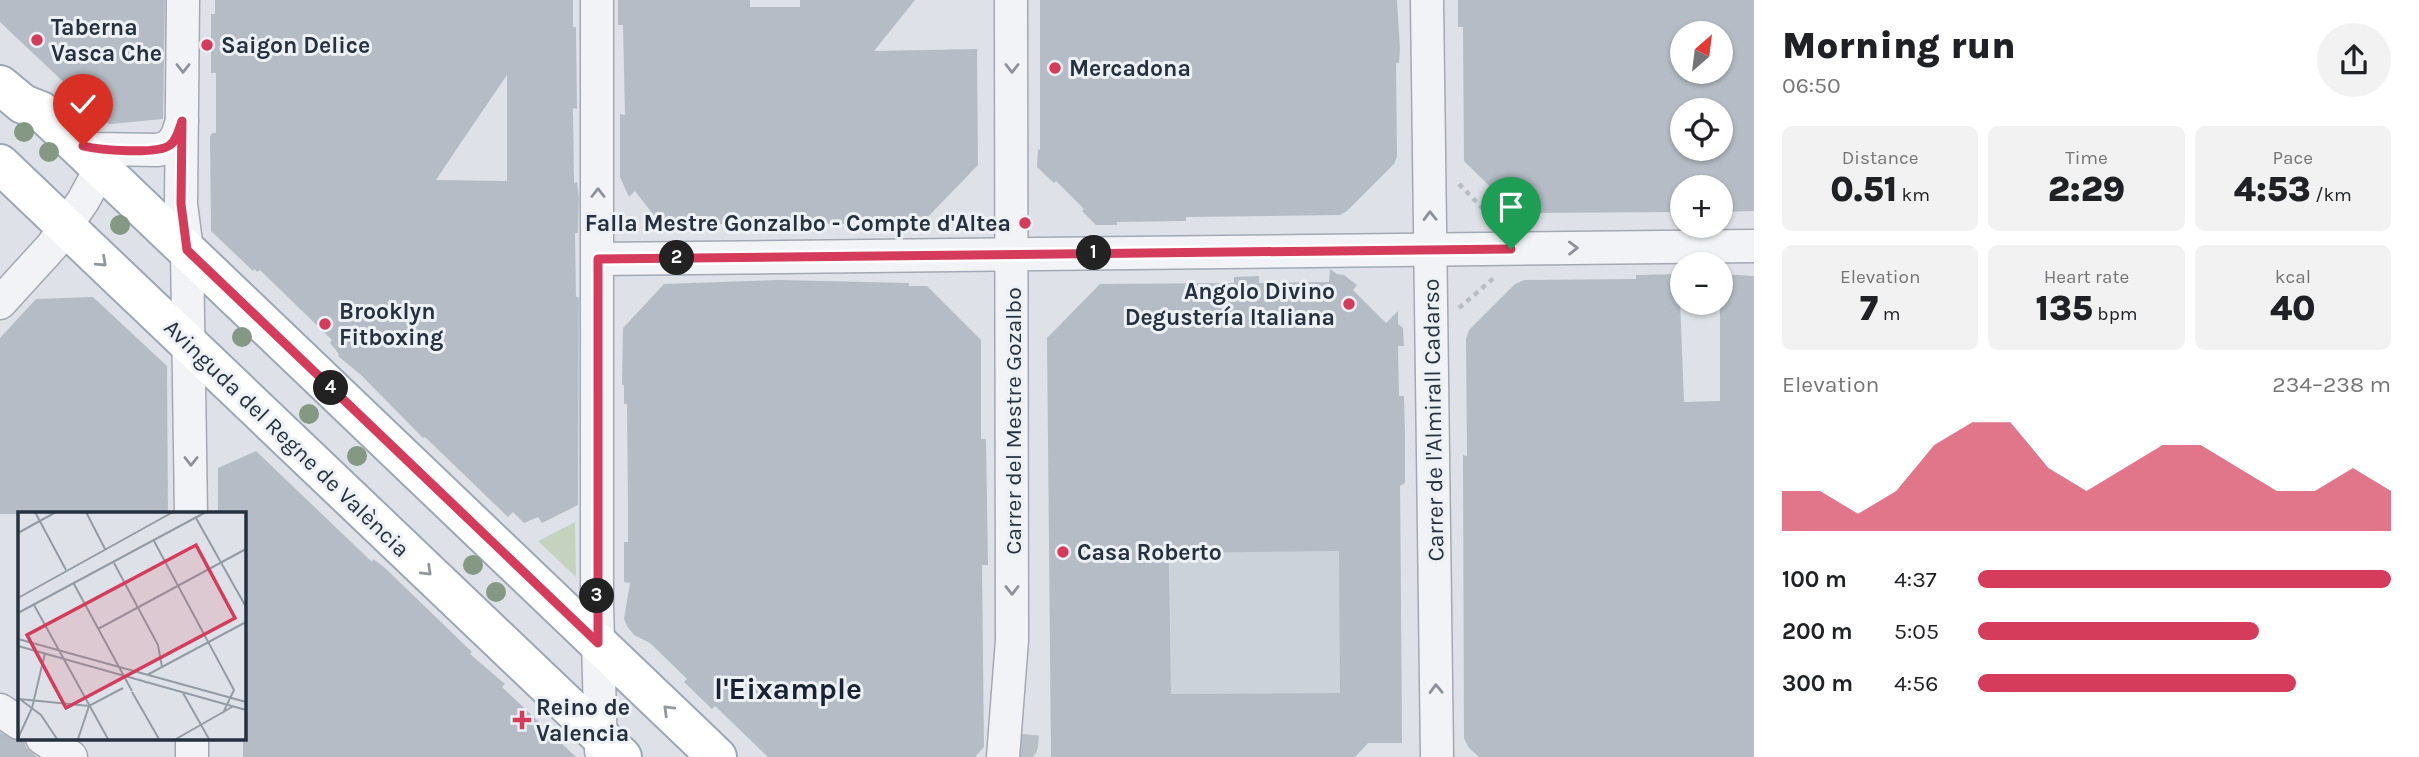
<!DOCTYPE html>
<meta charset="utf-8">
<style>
:root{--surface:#fff;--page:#f2f2f2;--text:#202124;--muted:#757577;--accent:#d53b5a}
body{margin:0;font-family:Karla,sans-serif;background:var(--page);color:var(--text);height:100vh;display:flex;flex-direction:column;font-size:26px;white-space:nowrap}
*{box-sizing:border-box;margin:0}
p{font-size:23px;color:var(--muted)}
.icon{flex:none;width:38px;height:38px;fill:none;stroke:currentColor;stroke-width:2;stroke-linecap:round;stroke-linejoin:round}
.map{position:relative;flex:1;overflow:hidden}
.drawer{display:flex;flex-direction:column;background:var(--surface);width:665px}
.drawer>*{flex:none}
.needle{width:46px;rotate:28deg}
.tools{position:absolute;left:1670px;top:21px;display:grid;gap:14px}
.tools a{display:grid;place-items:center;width:63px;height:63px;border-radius:50%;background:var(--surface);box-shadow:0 2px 5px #0004;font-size:35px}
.pin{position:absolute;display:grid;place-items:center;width:60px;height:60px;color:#fff;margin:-72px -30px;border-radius:50% 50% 50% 0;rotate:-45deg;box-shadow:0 0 7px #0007}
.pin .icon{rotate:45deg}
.km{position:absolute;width:35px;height:35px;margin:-18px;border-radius:50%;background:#222;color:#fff;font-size:19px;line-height:35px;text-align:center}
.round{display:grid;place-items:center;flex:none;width:74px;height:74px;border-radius:37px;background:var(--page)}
.headline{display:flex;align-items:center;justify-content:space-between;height:119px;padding:0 28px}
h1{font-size:38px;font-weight:800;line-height:52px}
.metrics{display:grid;grid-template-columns:repeat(3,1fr);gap:10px;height:119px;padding:7px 28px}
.metrics div{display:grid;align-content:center;border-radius:10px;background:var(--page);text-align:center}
.metrics b{font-size:35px;font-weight:800}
.metrics small{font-size:19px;font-weight:400}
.metrics p{font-size:19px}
.chart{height:196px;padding:14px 28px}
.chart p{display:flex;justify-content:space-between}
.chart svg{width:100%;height:126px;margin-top:7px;fill:var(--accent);opacity:.7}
ul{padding:0 28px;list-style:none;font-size:23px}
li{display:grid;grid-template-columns:112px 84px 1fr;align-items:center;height:52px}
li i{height:18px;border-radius:9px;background:var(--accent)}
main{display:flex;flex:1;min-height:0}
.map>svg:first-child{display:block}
</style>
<main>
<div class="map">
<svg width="1754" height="757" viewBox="0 0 1754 757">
<rect width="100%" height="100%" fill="#dee2e8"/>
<polygon fill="#ccd2da" points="1169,489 1400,489 1402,743 1368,743 1355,757 1219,757 1171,713"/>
<polygon fill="#c5d3be" points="575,522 576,577 538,541"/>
<g fill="#b5bcc5" fill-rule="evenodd">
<polygon points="0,0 165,0 163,119 110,124 94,117 71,93 73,91 0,22"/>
<path d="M215 0H573V27H576L577 109 573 108 574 183 577 182 579 197 578 233H575L576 297H579L578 505 542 523 538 517 524 523 513 512 508 517 425 437 423 438 361 375 338 356 339 354 330 343 332 340 260 270 257 272 255 269 253 271 211 231 210 137 212 133H216V73H211V14H215ZM507 75V181L436 180 460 144Z"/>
<polygon points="618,0 750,0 750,7 800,7 800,0 915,0 874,51 977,49 978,165 922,223 899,224 899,219 852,220 852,224 666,224 656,218 635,191 629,197 620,177 620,114 625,115 623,25 618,25"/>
<polygon points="1040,0 1397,0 1400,49 1399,63 1396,63 1397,157 1394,164 1347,211 1340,215 1186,217 1186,221 1117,222 1117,225 1096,225 1082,211 1084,209 1056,181 1054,183 1037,167 1038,149 1040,150"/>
<path d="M1458 0H1754V211L1720 212V187H1682V212L1517 213 1464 161 1463 27H1458ZM1682 33H1720V72H1682ZM1682 110H1720V149H1682Z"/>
<path d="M1330 269 1337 274 1344 275 1357 285 1353 290 1386 323 1398 311V324L1403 328 1404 346H1398L1399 396H1404L1405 437V483L1400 486 1402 743H1368L1355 757H1051L1047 338 1100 284 1234 283V277L1259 276V283L1329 282ZM1339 551 1340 693 1171 694 1169 553Z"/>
<polygon points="1679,274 1684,402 1720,401 1720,274 1754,276 1754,757 1479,757 1469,748 1464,738 1463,455 1467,456 1466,339 1469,330 1515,284 1524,280 1636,279 1636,275"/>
<polygon points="780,280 909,283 909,286 927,286 981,340 981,439 986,439 988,565 982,565 984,747 975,757 768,757 715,706 712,709 684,682 687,679 650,643 634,635 627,626 624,619 630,583 624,582 624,542 628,542 628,510 627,404 624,404 624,385 622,385 623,328 664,284"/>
<polygon points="93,297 167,366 168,514 0,514 0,338 36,299"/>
<polygon points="256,451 372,562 373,559 384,567 472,652 470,654 505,684 502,687 576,757 243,757 243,514 218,514 218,468"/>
<polygon points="0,732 17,741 24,740 26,747 37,757 0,757"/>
</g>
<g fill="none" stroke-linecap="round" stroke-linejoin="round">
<polyline stroke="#b9bfc6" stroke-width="32" stroke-dasharray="32 16" stroke-linecap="butt" points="1006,757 1022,745 1023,734"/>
<defs>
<g id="minor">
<polyline points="183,0 181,204 187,250 191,514"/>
<polyline points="597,0 597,604 601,751"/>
<polyline points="1427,0 1437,757"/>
<polyline points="72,140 94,149 158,150 170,146 177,136 182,121"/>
<polyline points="598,259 1754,246"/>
<polyline points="0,303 52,246 83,201 101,168"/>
<polyline points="0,710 19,723"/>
<polyline points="42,738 71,757"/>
<polyline points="192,738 192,757"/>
<polyline points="1003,757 1012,640 1011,0"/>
</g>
<g id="major">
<polyline points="0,85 23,104 41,111 717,757"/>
<polyline points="0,164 622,757"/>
</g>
</defs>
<use href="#minor" stroke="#a3a9b2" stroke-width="35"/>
<use href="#major" stroke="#9ca7b5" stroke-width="42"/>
<g stroke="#b8bdc3" stroke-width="4.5" stroke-dasharray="5 5" stroke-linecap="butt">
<polyline points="1459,184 1494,220"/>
<polyline points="1459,308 1495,277"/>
</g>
<use href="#minor" stroke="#f1f3f6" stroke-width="32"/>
<use href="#major" stroke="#fff" stroke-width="38"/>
</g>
<g fill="#859884">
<circle cx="24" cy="132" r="10"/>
<circle cx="49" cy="152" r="10"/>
<circle cx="120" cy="225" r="10"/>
<circle cx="242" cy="337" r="10"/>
<circle cx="309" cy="414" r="10"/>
<circle cx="357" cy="456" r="10"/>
<circle cx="473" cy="565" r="10"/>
<circle cx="496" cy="592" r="10"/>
</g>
<defs><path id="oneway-chevron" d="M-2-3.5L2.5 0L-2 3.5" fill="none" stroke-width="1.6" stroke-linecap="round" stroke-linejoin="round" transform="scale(1.75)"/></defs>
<g stroke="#8c929b">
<use href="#oneway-chevron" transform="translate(183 68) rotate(90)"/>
<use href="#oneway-chevron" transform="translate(1012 68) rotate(90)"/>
<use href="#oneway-chevron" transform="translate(598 193) rotate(-90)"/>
<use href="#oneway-chevron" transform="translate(1430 216) rotate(-91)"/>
<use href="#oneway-chevron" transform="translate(1573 248) rotate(-1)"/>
<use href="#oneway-chevron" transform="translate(191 461) rotate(90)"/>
<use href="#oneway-chevron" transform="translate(1012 590) rotate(90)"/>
<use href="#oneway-chevron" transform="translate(1436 689) rotate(-91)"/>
</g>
<g stroke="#9298a0">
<use href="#oneway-chevron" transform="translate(102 262) rotate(43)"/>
<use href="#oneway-chevron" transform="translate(427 571) rotate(44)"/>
<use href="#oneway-chevron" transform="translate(668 710) rotate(-136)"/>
</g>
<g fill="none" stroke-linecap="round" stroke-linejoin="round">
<defs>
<path id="route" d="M83 146C99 150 157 155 170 145 177 140 179 129 182 121L181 204 187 250 598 643V259L1511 249"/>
</defs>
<use href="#route" stroke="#fff" stroke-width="14"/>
<use href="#route" stroke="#d53b5a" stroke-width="9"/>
</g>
<g fill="#d53b5a" stroke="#edf1f6" stroke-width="2.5">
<circle cx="37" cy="40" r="7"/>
<circle cx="207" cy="45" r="7"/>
<circle cx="1055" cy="68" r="7"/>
<circle cx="1025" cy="223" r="7"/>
<circle cx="1349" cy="304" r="7"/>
<circle cx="325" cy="324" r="7"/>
<circle cx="1063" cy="552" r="7"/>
<path d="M518.5 709.5h7v7h7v7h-7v7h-7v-7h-7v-7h7z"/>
</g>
<g text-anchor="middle" stroke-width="6" stroke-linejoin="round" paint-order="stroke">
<g font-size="23" font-weight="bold" fill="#263140" stroke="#edf1f6" text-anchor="start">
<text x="51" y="35">Taberna<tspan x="51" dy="26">Vasca Che</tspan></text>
<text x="221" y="53">Saigon Delice</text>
<text x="1069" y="76">Mercadona</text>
<text x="1011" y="231" text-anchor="end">Falla Mestre Gonzalbo - Compte d'Altea</text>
<text x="1335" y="299" text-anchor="end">Angolo Divino<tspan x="1335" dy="26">Degustería Italiana</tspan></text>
<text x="339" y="319">Brooklyn<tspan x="339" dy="26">Fitboxing</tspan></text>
<text x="1077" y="560">Casa Roberto</text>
<text x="536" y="715">Reino de<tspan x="536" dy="26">Valencia</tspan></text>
</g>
<g font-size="23" fill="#263140" stroke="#edf1f6">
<text transform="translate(1433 420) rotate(-91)" y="8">Carrer de l'Almirall Cadarso</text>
<text transform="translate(1013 421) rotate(-90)" y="8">Carrer del Mestre Gozalbo</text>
<text transform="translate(287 438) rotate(44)" y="8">Avinguda del Regne de València</text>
</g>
<g font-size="30" font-weight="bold" fill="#192231" stroke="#edf1f6">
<text x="788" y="699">l'Eixample</text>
</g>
</g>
<g transform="translate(18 512)">
<rect width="228" height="228" fill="#dee2e8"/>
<path fill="none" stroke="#949ba5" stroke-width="2" d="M17 0 48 58M68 0 87 37M178 6 228 95M0 21 38 0M136 29 216 178 205 201M96 51 140 133 144 155M56 72 114 179M0 86 155 0M16 93 90 227M0 101 188 0M80 117 228 37M0 127 228 190M0 134 228 198M129 163 228 110M114 180 141 227M165 181 191 227M1 187 71 194 105 176M3 188 23 203 39 227M0 226 14 196 27 141M60 227 71 194M158 227 214 195"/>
<path fill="#d53b5a" fill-opacity="0.15" stroke="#d53b5a" stroke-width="3.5" d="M178 33 217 106 48 196 9 123Z"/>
<rect width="228" height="228" fill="none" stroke="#263140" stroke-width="3.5"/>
</g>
</svg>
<div class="tools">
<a><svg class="needle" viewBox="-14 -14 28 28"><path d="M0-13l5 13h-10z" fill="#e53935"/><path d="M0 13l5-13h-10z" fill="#757577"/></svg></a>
<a><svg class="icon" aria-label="locate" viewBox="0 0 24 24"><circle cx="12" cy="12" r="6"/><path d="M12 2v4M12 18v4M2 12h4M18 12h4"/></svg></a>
<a>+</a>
<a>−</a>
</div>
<div class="pin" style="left:1511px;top:249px;background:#1e9e55"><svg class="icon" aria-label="arrive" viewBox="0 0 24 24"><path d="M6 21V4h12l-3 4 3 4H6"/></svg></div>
<div class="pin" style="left:83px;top:146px;background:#d93025"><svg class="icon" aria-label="check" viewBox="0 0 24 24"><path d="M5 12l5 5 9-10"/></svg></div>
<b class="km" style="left:1094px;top:253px">1</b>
<b class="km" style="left:677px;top:258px">2</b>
<b class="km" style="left:597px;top:596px">3</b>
<b class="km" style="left:331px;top:388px">4</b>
</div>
<section class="drawer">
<div class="headline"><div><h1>Morning run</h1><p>06:50</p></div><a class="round"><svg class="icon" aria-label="share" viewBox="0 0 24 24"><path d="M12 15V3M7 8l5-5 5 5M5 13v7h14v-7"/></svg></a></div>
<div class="metrics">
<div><p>Distance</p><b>0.51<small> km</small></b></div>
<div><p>Time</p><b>2:29</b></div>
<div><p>Pace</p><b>4:53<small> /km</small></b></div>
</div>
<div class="metrics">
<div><p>Elevation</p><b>7<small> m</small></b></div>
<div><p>Heart rate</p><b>135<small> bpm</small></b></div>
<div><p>kcal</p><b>40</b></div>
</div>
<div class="chart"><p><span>Elevation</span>234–238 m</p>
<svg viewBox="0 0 160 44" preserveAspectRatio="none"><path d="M0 44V30L10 30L20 38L30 30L40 14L50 6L60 6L70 22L80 30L90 22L100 14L110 14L120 22L130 30L140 30L150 22L160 30V44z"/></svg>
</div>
<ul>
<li><b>100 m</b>4:37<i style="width:100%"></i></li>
<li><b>200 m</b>5:05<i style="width:68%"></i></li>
<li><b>300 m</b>4:56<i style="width:77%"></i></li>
</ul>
</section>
</main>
